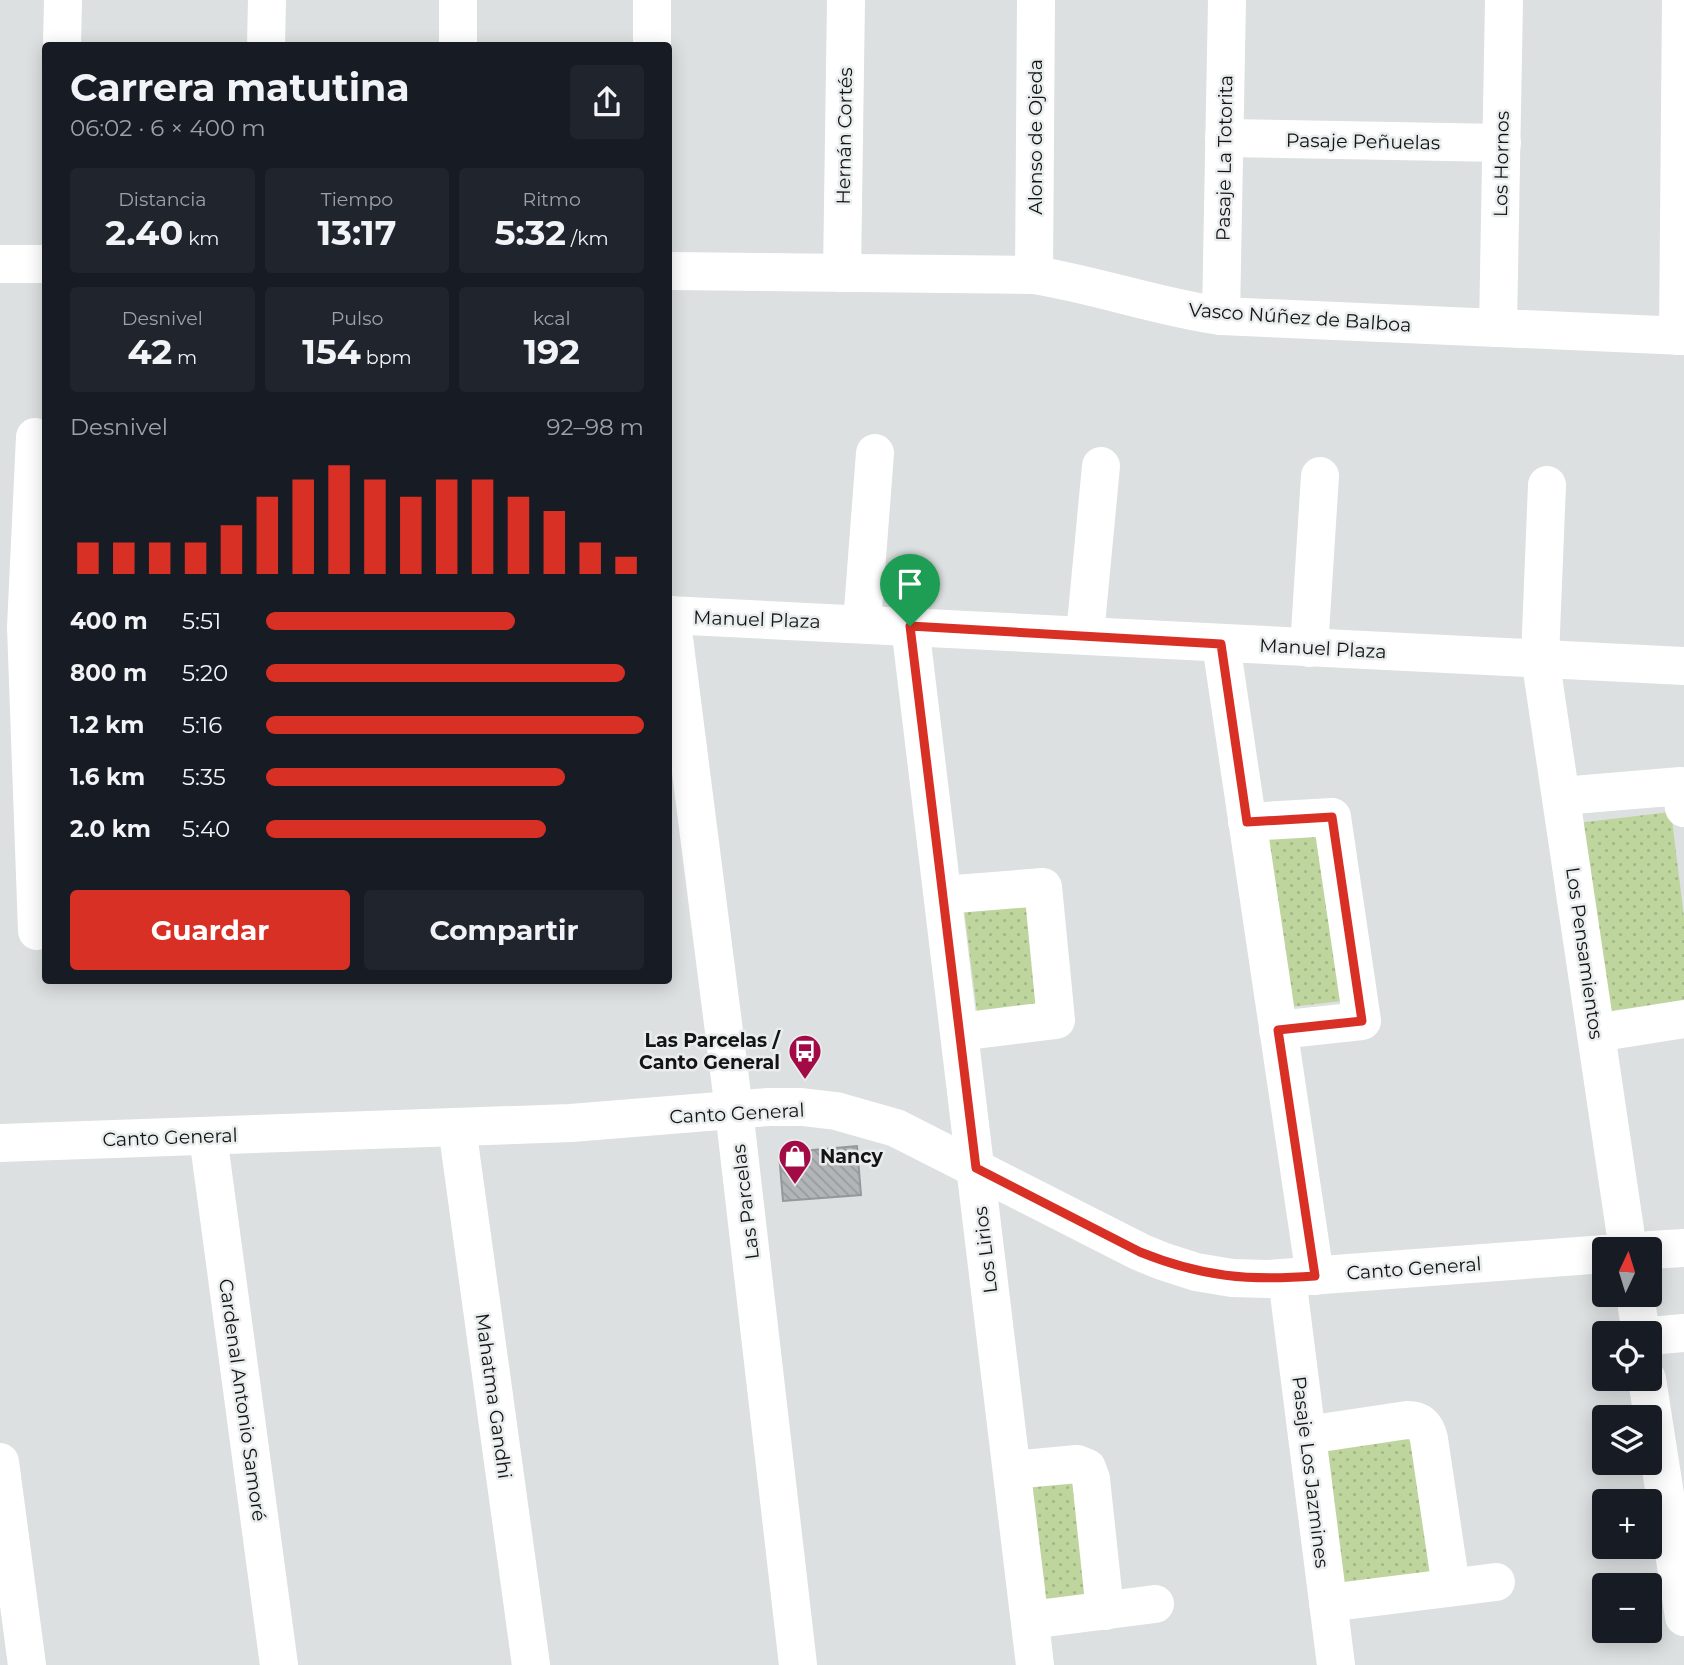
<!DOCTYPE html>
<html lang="es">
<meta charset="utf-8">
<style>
:root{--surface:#171b24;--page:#20242c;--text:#f1f3f6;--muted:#9ea1a6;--accent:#d93025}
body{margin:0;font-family:Montserrat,sans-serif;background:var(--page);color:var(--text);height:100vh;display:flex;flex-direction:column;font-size:26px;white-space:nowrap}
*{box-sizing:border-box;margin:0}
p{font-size:23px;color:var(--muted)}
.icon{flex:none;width:38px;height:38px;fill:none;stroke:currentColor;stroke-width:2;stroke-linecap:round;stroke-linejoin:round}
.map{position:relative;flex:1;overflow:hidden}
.panel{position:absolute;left:42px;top:42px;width:630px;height:942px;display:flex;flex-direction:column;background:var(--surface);border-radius:7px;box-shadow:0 4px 18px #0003}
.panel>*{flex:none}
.needle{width:46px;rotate:4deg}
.fabs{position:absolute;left:1592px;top:1237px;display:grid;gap:14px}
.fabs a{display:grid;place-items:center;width:70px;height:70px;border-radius:7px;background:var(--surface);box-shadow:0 4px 18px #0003;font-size:35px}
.pin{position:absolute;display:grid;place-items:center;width:60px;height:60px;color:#fff;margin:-72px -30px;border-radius:50% 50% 50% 0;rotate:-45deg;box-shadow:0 0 7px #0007}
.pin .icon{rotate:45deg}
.round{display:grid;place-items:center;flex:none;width:74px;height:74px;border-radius:7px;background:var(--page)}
.overview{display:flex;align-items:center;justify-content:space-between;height:119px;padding:0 28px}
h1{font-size:38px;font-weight:700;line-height:52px}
.figures{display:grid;grid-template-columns:repeat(3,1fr);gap:10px;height:119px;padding:7px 28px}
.figures div{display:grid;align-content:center;border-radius:7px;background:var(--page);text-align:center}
.figures b{font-size:35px;font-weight:700}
.figures small{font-size:19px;font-weight:400}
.figures p{font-size:19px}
.chart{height:196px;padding:14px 28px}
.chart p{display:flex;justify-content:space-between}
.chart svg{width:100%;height:126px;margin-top:7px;stroke:var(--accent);stroke-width:6}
.button{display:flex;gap:14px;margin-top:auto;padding:14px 28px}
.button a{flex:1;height:80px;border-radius:7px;background:var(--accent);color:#fff;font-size:28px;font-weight:700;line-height:80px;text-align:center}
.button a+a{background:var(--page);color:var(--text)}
ul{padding:0 28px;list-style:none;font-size:23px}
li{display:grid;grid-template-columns:112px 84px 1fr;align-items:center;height:52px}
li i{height:18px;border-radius:9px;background:var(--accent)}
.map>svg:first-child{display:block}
</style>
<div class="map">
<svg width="1684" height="1665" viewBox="0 0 1684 1665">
<defs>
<pattern id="grass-dots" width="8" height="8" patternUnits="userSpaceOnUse" patternTransform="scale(1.75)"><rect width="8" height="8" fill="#bfd59e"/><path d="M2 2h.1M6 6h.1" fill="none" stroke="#a3b687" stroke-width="1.8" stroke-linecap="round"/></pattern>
<pattern id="building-back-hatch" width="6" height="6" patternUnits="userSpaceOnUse" patternTransform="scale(1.75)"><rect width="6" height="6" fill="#b2b5b7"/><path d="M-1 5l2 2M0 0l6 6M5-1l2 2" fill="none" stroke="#989b9c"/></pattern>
</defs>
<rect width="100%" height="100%" fill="#dce0e0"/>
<g fill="url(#grass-dots)">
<polygon points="1671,812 1684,917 1684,1002 1600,1012 1577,823"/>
<polygon points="1319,828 1342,1001 1281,1008 1259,835"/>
<polygon points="1032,900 1045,1003 977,1012 964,909"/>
<polygon points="1402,1431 1415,1439 1437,1563 1427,1583 1342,1598 1322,1449"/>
<polygon points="1074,1472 1094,1593 1045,1603 1030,1477"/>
</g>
<polygon fill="url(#building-back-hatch)" stroke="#95989a" stroke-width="2" points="857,1146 861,1195 783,1201 779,1153"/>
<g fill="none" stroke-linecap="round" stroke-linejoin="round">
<g stroke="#fff" stroke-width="38">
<polyline points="62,46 63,0"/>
<polyline points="266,46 267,0"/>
<polyline points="458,46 458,0"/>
<polyline points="652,46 652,0"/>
<polyline points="1224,138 1502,143"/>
<polyline points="0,264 46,264"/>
<path d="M668 271 1034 275C1097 285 1157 307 1221 316L1684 336"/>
<polyline points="842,273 846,0"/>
<polyline points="1034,275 1036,0"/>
<polyline points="1221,316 1227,0"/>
<polyline points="1498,328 1504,0"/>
<polyline points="1678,336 1681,0"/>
<polyline points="35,437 26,627 37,931"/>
<polyline points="1547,485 1540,657 1628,1250"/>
<polyline points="668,615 1684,666"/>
<polyline points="671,615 734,1110 798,1665"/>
<polyline points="862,623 875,453"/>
<polyline points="910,626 1035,1665"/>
<polyline points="1085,635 1101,466"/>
<polyline points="1221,644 1315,1276"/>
<polyline points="1309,648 1320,476"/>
<polyline points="1562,796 1681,786 1684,808"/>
<polyline points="1247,822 1332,817 1362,1021 1278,1030"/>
<polyline points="943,895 1043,887 1056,1020 959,1032"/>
<polyline points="1596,1033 1684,1019"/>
<polyline points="457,1127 531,1665"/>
<polyline points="208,1136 279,1665"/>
<polyline points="0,1143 571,1123 768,1107 802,1107 836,1111 896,1128 1140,1252 1162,1261 1196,1272 1232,1278 1268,1279 1605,1254"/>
<polyline points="1650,1250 1684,1248"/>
<polyline points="1287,1278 1336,1665"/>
<polyline points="1635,1295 1641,1334"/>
<polyline points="1650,1336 1684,1333"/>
<polyline points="1647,1379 1684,1617"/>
<path d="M1307 1435 1407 1420C1420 1420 1426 1426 1429 1439L1451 1587"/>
<polyline points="0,1462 27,1665"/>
<polyline points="1012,1470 1077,1464 1087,1468 1091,1479 1105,1611"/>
<polyline points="1328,1603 1496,1582"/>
<polyline points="1030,1620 1155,1604"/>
</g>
</g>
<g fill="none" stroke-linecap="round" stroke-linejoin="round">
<defs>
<path id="route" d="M910 626 1221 644 1247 822 1332 817 1362 1021 1278 1030 1315 1276C1248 1281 1202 1277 1140 1252L976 1168Z"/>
</defs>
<use href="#route" stroke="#fff" stroke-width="14"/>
<use href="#route" stroke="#d93025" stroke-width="9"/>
</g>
<defs>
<symbol id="bus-pin" viewBox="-11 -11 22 30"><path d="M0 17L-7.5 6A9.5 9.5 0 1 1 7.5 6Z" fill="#a30b47" stroke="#e9eded"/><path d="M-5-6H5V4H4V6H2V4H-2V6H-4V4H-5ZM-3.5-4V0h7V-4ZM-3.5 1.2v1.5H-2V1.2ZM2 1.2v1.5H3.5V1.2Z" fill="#fff"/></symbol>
<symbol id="shop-pin" viewBox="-11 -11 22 30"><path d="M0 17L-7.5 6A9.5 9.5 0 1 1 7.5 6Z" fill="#a30b47" stroke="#e9eded"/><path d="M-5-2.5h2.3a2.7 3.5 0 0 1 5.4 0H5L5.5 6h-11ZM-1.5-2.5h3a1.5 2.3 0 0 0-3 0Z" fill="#fff"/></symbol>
</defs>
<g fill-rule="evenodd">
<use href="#bus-pin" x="786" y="1032" width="38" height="52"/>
<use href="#shop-pin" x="776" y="1137" width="38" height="52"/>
</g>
<g text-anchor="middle" stroke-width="5" stroke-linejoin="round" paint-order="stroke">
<g font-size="19" fill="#131414" stroke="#e9eded">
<text transform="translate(844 136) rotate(-89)" y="7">Hernán Cortés</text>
<text transform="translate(1035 137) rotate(-90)" y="7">Alonso de Ojeda</text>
<text transform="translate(1363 141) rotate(1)" y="7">Pasaje Peñuelas</text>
<text transform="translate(1224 158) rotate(-89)" y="7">Pasaje La Totorita</text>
<text transform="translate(1501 164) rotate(-89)" y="7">Los Hornos</text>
<text transform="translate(1300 317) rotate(4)" y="7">Vasco Núñez de Balboa</text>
<text transform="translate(757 619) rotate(2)" y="7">Manuel Plaza</text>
<text transform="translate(1323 648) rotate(3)" y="7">Manuel Plaza</text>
<text transform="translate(1585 953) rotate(82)" y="7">Los Pensamientos</text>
<text transform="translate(737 1113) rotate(-3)" y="7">Canto General</text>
<text transform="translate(170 1137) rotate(-2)" y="7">Canto General</text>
<text transform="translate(745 1202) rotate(-97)" y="7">Las Parcelas</text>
<text transform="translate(985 1250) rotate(-97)" y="7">Los Lirios</text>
<text transform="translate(1414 1268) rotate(-4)" y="7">Canto General</text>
<text transform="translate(494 1396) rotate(82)" y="7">Mahatma Gandhi</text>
<text transform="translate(243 1400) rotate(82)" y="7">Cardenal Antonio Samoré</text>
<text transform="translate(1311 1472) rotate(83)" y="7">Pasaje Los Jazmines</text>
</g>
<g font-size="19" font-weight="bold" fill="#131414" stroke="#e9eded" text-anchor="end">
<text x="780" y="1047">Las Parcelas /<tspan x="780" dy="22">Canto General</tspan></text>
<text x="820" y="1163" text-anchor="start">Nancy</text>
</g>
</g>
</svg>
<div class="fabs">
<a><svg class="needle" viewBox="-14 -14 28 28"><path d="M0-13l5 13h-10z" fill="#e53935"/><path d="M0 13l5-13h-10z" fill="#9ea1a6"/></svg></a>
<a><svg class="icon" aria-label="locate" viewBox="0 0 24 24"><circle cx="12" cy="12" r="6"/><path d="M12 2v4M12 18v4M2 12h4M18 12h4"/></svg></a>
<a><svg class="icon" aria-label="layers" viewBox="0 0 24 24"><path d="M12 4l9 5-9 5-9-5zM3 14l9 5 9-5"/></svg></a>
<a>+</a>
<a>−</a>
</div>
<div class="pin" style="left:910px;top:626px;background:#1e9e55"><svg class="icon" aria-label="arrive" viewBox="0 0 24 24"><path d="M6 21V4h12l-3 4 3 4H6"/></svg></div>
<section class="panel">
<div class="overview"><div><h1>Carrera matutina</h1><p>06:02 · 6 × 400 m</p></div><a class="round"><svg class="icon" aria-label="share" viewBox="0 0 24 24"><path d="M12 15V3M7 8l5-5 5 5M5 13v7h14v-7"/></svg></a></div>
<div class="figures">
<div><p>Distancia</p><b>2.40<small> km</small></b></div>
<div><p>Tiempo</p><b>13:17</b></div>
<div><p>Ritmo</p><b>5:32<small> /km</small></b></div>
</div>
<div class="figures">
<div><p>Desnivel</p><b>42<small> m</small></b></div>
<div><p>Pulso</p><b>154<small> bpm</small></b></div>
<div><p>kcal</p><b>192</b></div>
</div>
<div class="chart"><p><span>Desnivel</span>92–98 m</p>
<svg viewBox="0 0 160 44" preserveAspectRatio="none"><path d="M5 44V33M15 44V33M25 44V33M35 44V33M45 44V27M55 44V17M65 44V11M75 44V6M85 44V11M95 44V17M105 44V11M115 44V11M125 44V17M135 44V22M145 44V33M155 44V38"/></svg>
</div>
<ul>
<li><b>400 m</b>5:51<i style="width:66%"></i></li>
<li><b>800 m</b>5:20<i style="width:95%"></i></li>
<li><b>1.2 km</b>5:16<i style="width:100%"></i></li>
<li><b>1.6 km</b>5:35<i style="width:79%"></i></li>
<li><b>2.0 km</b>5:40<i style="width:74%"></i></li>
</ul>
<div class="button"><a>Guardar</a><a>Compartir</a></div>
</section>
</div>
